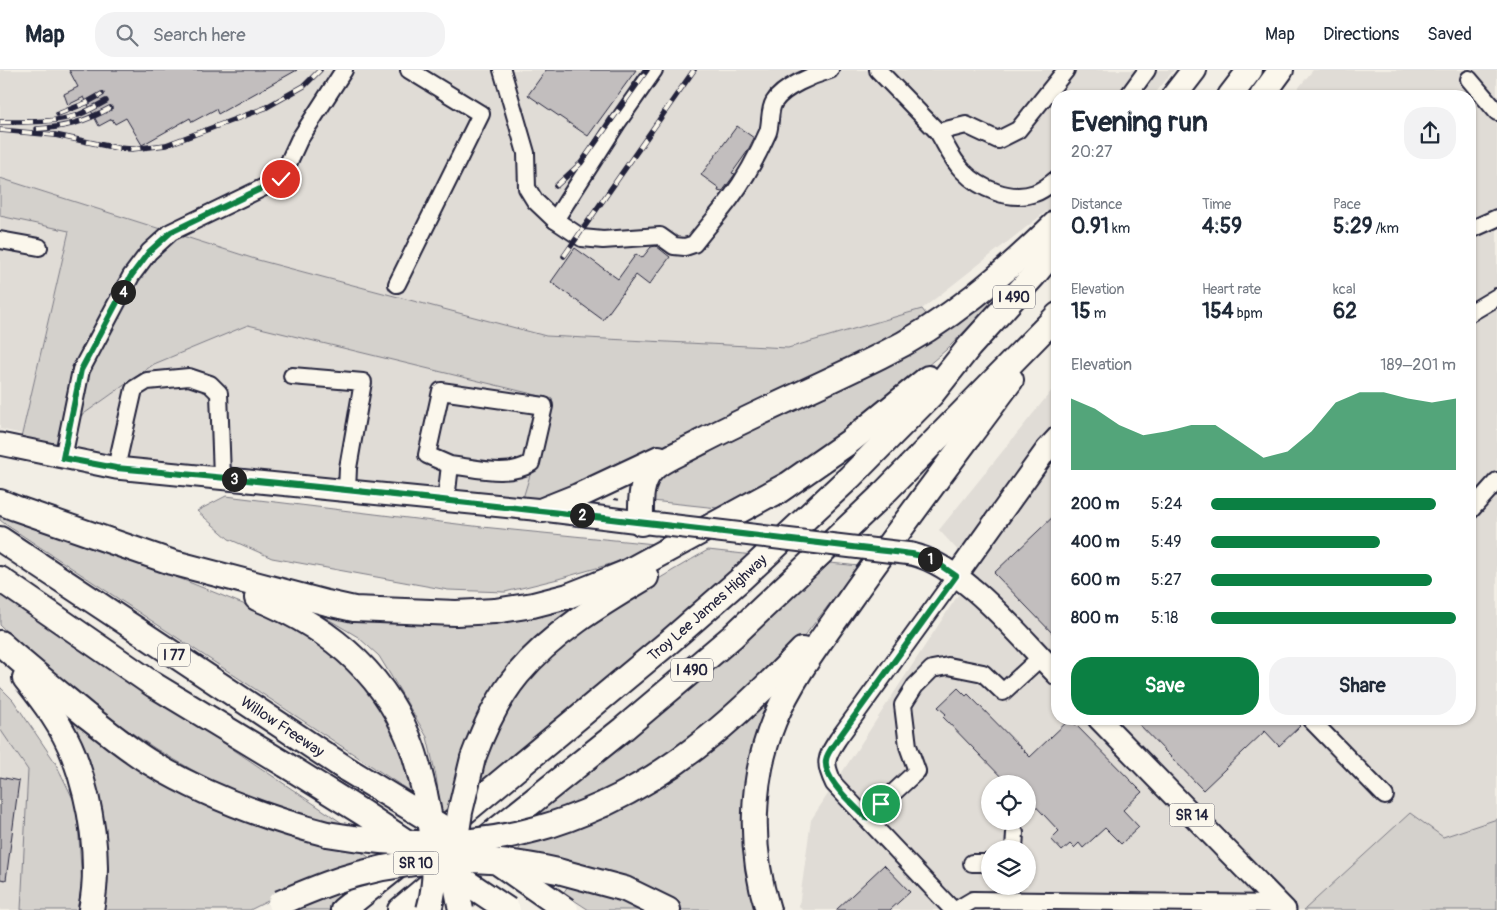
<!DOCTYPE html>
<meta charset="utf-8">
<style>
:root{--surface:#fff;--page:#f2f2f3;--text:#1f2937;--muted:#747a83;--line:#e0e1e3;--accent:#0b8043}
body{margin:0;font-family:Pangolin,sans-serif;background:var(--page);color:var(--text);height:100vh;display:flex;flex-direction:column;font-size:19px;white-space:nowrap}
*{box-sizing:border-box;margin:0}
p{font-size:16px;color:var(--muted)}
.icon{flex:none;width:28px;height:28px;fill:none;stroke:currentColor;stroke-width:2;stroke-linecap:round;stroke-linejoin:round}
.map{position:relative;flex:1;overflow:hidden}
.side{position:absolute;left:1051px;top:20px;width:425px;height:635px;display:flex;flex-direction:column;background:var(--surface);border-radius:20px;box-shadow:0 1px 4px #0004}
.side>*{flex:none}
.controls{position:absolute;left:981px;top:705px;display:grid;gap:10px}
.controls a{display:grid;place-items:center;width:55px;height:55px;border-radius:50%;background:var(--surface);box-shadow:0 1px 4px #0004;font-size:25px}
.pin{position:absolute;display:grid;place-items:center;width:42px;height:42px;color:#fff;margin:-21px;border:2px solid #fff;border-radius:50%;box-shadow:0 1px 5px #0007}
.km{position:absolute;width:25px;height:25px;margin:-12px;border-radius:50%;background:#222;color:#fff;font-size:14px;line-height:25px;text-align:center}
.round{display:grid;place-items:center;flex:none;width:52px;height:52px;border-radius:20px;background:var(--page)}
.overview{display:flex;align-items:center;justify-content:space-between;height:85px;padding:0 20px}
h1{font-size:28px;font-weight:700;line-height:38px}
.figures{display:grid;grid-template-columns:repeat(3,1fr);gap:8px;height:85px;padding:5px 20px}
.figures div{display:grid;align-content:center}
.figures b{font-size:21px;font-weight:700}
.figures small{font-size:14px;font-weight:400}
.figures p{font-size:14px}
.chart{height:140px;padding:10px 20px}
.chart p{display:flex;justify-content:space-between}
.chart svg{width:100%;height:90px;margin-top:5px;fill:var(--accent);opacity:.7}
.primary-button{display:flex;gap:10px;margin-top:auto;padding:10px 20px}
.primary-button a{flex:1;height:58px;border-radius:20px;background:var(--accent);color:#fff;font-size:20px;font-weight:700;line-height:58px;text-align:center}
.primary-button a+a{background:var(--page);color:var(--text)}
ul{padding:0 20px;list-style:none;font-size:16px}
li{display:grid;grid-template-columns:80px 60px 1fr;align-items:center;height:38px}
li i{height:12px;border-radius:6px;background:var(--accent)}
header{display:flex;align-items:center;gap:30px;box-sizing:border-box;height:70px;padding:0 25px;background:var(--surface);border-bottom:1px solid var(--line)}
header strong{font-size:24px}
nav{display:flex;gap:28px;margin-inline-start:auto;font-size:18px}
.search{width:350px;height:45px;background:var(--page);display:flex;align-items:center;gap:12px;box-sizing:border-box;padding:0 18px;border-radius:20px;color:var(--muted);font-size:19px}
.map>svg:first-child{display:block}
</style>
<header>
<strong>Map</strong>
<div class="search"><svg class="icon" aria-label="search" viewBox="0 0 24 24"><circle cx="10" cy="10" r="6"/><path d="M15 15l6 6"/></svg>Search here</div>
<nav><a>Map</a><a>Directions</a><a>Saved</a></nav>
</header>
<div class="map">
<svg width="1497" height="840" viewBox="0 0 1497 840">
<rect width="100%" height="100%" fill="#f2eee5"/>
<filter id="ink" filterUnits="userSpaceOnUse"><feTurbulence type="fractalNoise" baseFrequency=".02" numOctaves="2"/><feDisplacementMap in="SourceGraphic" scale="10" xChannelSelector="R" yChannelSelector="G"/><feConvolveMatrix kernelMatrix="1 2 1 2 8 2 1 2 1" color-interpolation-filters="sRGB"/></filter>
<g filter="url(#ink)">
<g fill="#e0dcd6" fill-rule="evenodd">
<polygon points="0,0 1174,0 1153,26 1058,26 1057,133 922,239 788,278 546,266 258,190 0,108"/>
<path d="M1313 0H1497V840H802L799 836 811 750 975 499 939 460 1057 314 1058 649H1470V26H1292ZM990 714H1028V751H990ZM990 779H1028V816H990Z"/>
<polygon points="0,146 69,160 22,364 0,359"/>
<polygon points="248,255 553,329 520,438 63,388 71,353 154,294"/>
<polygon points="0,632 45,713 42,840 0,840"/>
</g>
<g fill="#d4d1cc" stroke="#7b7a84">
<polygon points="0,108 258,190 546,266 788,278 922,239 935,256 880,287 520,438 553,329 248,255 154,294 71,353 63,388 16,378 22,364 69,161 0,146"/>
<polygon points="1008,211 1011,214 946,280 849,362 727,439 652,431 652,406"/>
<polygon points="226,426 482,457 665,475 628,489 558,509 505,522 448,520 272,488 229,469 197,441"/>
<polygon points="0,436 315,563 381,627 420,728 5,454 0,450"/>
<path d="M708 480 762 486 471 730C484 683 505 636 537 599 550 585 565 573 580 562 621 531 664 505 708 480Z"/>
<polygon points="830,493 859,496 799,573 727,644 615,721 527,752 751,565"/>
<polygon points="0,522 354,761 330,757 229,721 156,679 84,631 48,602 0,555"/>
<polygon points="599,527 517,593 447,746 441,742 436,706 427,667 396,614 379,586 358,567 316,542"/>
<polygon points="0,617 13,630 55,692 77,737 82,814 77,840 21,840 28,700 0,659"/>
<polygon points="773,622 778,628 764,660 761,840 683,840 619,810 517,783 523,772"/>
<polygon points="63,636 150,698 238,749 358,780 375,791 302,814 250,840 104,840 106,778 99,726"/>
<polygon points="1410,743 1443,767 1497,749 1497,840 1304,840"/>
<polygon points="375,809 335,840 284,840"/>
<polygon points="571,812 597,815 645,840 589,840 563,823"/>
</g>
<g fill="#c2bebe" stroke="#22223b">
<polygon points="69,0 297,0 218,44 216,39 192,52 190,48 142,75 126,48 115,54 112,49 99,56 84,27 68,35 64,24 78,17"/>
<polygon points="546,0 636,0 588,66 528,25"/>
<polygon points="737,56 754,68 747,82 732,103 735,104 722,122 718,121 719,118 701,105"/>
<polygon points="656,176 670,187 649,215 636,205 603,250 551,212 575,178 618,209 636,184 642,188 651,177"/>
<polygon points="1058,442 1058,569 994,503"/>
<polygon points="958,618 966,626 968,624 1030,687 1070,649 1142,722 1123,740 1139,757 1121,774 1105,758 1083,778 1079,773 1074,778 1070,774 1062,781 1051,769 1059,761 1028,728 1028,714 1008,714 943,647 946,644 938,637"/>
<polygon points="1134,649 1293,649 1300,656 1279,676 1265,661 1203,720"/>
<polygon points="0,707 19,711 6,810 0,809"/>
<polygon points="884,795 910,822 890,840 836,840"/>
</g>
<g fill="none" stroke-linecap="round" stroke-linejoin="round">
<defs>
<g id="minor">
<path d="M502 0 526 83 527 118 535 131 555 150 582 168 603 170 660 166 674 176 685 177 694 174C706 158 719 144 730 129 745 109 758 85 768 62 771 53 769 40 774 32 783 17 813 5 830 0"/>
<polyline points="878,0 938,62 966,55 998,70 1018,60 1066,0"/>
<polyline points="1469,9 1497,42"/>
<polyline points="1128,26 1147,0"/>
<path d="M938 62C946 75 952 90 963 101 980 119 1011 132 1035 123 1044 120 1050 114 1058 108"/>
<polyline points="555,150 617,53 654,0"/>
<polyline points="1470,160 1497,148"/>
<polyline points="0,170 39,177"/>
<polyline points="397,214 481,44 409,0"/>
<polyline points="1470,243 1497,227"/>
<polyline points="292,306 363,312 348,398 347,420"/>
<polyline points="63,388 81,300 131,206 149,182 171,162 281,109 299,70 344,0"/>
<polyline points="116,398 134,319 147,311 189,307 210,314 219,323 222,407"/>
<path d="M446 430 450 395 427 385 441 321 544 336 531 393C508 408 476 398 450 395"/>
<polyline points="1470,441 1497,411"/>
<polyline points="1310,649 1385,726"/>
<polyline points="866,748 917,701 908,676 903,635 915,616 932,599 948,596 983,603 1003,622 1040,588"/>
<polyline points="1014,779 1015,763"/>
<polyline points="972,793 990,793"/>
<path d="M953 840 834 714C824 693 825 689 838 669L956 506"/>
<polyline points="956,840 973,830 1279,834"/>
</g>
<g id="major">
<polyline points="0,374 116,398 543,440 656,454"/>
<path d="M912 484C965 497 1019 566 1058 605"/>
<polyline points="956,506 1047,379 1058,367"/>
<polyline points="1099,649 1285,840"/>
</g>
<g id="highway">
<polyline points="1174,26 1194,0"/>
<polyline points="1230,26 1250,0"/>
<polyline points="1262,26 1281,0"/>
<polyline points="773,425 849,372 928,308"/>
<polyline points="0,432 15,438 171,492 327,533 354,539 456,543 495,541 533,535 568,526 591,517 625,503 785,416"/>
<polyline points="543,440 578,426 659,388"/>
<path d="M641 453C641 435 639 412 653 399 661 390 687 380 699 373 758 342 820 316 880 286 948 253 1004 204 1058 151"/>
<path id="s1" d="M0 469 348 700"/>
<polyline points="0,509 154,615 286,695"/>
<path d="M257 528C329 557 387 604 413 680 418 694 421 709 425 724"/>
<path d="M0 573C28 598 58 622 87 646 108 662 128 679 151 693 206 726 265 748 327 764"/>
<path d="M25 608C44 632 63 657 74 686 91 732 101 791 91 840"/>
<path d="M473 688C484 658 497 629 518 604 552 563 601 534 646 507"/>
<path d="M604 734C682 698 743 641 802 580"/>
<path id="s2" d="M450 754 669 572 741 509 850 407 931 325 969 277 1034 205 1058 176"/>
<polyline points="478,775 623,659 733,566 879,428 1058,245"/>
<polyline points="558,801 625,819 668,840"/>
<polyline points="343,840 404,791"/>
<polyline points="400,840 445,802"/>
<path d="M768 840C749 780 750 710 774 651 792 607 823 568 850 529 902 455 957 383 1011 310"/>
</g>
</defs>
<use href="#minor" stroke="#22223b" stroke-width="20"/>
<use href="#major" stroke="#22223b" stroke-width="25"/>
<use href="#highway" stroke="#22223b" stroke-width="28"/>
<polyline stroke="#22223b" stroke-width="2" stroke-dasharray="5 4" stroke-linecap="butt" points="614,429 621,430"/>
<use href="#minor" stroke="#fbf7ec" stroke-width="16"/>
<use href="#major" stroke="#fbf7ec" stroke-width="21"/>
<use href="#highway" stroke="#fbf7ec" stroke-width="24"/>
<defs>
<g id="rail">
<polyline points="58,44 86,33 102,24"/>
<path d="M0 52C26 52 53 53 78 45 88 41 97 36 106 31"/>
<path d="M37 59C67 57 84 52 110 38"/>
<polyline points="0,60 55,65 117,78 132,79 166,75 265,38 304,16 320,0"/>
<polyline points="556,116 581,93 647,0"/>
<polyline points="564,186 694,0"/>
</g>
</defs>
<use href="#rail" stroke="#22223b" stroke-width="5.5"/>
<use href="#rail" stroke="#fbf7ec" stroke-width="4" stroke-dasharray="11" stroke-linecap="butt"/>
<defs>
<polyline id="major-bridge" points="659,454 912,484"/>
<g id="highway-bridge">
<polyline points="286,695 363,743 508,840"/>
<polyline points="348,700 468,773"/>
<path d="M425 724C433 762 440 802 429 840"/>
<path d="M327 764C396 776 468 778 536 759 559 753 582 744 604 734"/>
<polyline points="500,794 566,840"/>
<path d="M280 833C306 822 331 811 358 804 424 786 492 786 558 801"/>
<polyline points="461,840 452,794 460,742 473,688"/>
</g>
</defs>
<use href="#major-bridge" stroke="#22223b" stroke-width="25" stroke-linecap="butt"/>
<use href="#highway-bridge" stroke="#22223b" stroke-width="28" stroke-linecap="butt"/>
<use href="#major-bridge" stroke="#fbf7ec" stroke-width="21"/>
<use href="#highway-bridge" stroke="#fbf7ec" stroke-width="24"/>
</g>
</g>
<g fill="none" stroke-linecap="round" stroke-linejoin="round" filter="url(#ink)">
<defs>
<path id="route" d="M281 109 171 162 149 182 131 206 81 300 63 388 116 398C382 421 647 453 912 484L926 487 937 493 956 506 838 669C834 675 827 683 826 690 823 710 854 735 866 748L881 734"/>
</defs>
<use href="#route" stroke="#fff" stroke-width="10"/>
<use href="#route" stroke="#0b8043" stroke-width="6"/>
</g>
<g text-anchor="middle" stroke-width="4" stroke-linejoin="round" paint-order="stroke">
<g fill="#fbf7ec" stroke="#636270" stroke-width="1">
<rect x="993" y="215.5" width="42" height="23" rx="4"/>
<rect x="158" y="573.5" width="32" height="23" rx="4"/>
<rect x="671" y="588.5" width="42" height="23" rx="4"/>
<rect x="1169.5" y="733.5" width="45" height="23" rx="4"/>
<rect x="393.5" y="781.5" width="45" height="23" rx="4"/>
</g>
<g font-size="14" font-weight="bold" fill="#22223b">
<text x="1014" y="232">I 490</text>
<text x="174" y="590">I 77</text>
<text x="692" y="605">I 490</text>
<text x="1192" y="750">SR 14</text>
<text x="416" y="798">SR 10</text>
</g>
<g font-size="15" fill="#22223b" stroke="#fbf7ec">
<text dy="5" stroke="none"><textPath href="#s2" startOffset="336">Troy Lee James Highway</textPath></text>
<text dy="5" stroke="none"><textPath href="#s1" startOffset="339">Willow Freeway</textPath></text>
</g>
</g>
</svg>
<div class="controls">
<a><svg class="icon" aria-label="locate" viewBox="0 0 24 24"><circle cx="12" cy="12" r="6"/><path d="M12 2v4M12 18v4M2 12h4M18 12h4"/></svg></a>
<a><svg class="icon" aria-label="layers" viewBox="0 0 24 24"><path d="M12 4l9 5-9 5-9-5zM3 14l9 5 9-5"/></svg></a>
</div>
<div class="pin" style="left:881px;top:734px;background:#1e9e55"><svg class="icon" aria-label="arrive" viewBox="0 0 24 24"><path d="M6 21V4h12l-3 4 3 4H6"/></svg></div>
<div class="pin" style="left:281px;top:109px;background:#d93025"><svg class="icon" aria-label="check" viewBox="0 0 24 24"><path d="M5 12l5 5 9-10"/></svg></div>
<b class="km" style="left:930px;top:489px">1</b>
<b class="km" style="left:582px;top:445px">2</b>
<b class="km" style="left:234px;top:409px">3</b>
<b class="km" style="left:123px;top:222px">4</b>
<section class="side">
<div class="overview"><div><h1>Evening run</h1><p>20:27</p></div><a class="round"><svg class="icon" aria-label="share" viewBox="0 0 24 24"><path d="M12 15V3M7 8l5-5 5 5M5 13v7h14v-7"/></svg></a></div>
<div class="figures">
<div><p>Distance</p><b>0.91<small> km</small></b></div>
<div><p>Time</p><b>4:59</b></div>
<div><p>Pace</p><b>5:29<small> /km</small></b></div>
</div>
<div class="figures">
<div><p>Elevation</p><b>15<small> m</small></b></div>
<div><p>Heart rate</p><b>154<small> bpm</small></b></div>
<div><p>kcal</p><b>62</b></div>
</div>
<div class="chart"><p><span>Elevation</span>189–201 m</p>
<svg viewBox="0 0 160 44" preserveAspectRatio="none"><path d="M0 44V9L10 14L20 22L30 27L40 25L50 22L60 22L70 30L80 38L90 35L100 25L110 11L120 6L130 6L140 9L150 11L160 9V44z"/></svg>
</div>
<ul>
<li><b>200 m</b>5:24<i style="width:92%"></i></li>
<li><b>400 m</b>5:49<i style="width:69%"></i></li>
<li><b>600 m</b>5:27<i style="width:90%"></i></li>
<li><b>800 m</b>5:18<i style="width:100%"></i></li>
</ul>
<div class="primary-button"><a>Save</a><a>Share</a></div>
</section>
</div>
